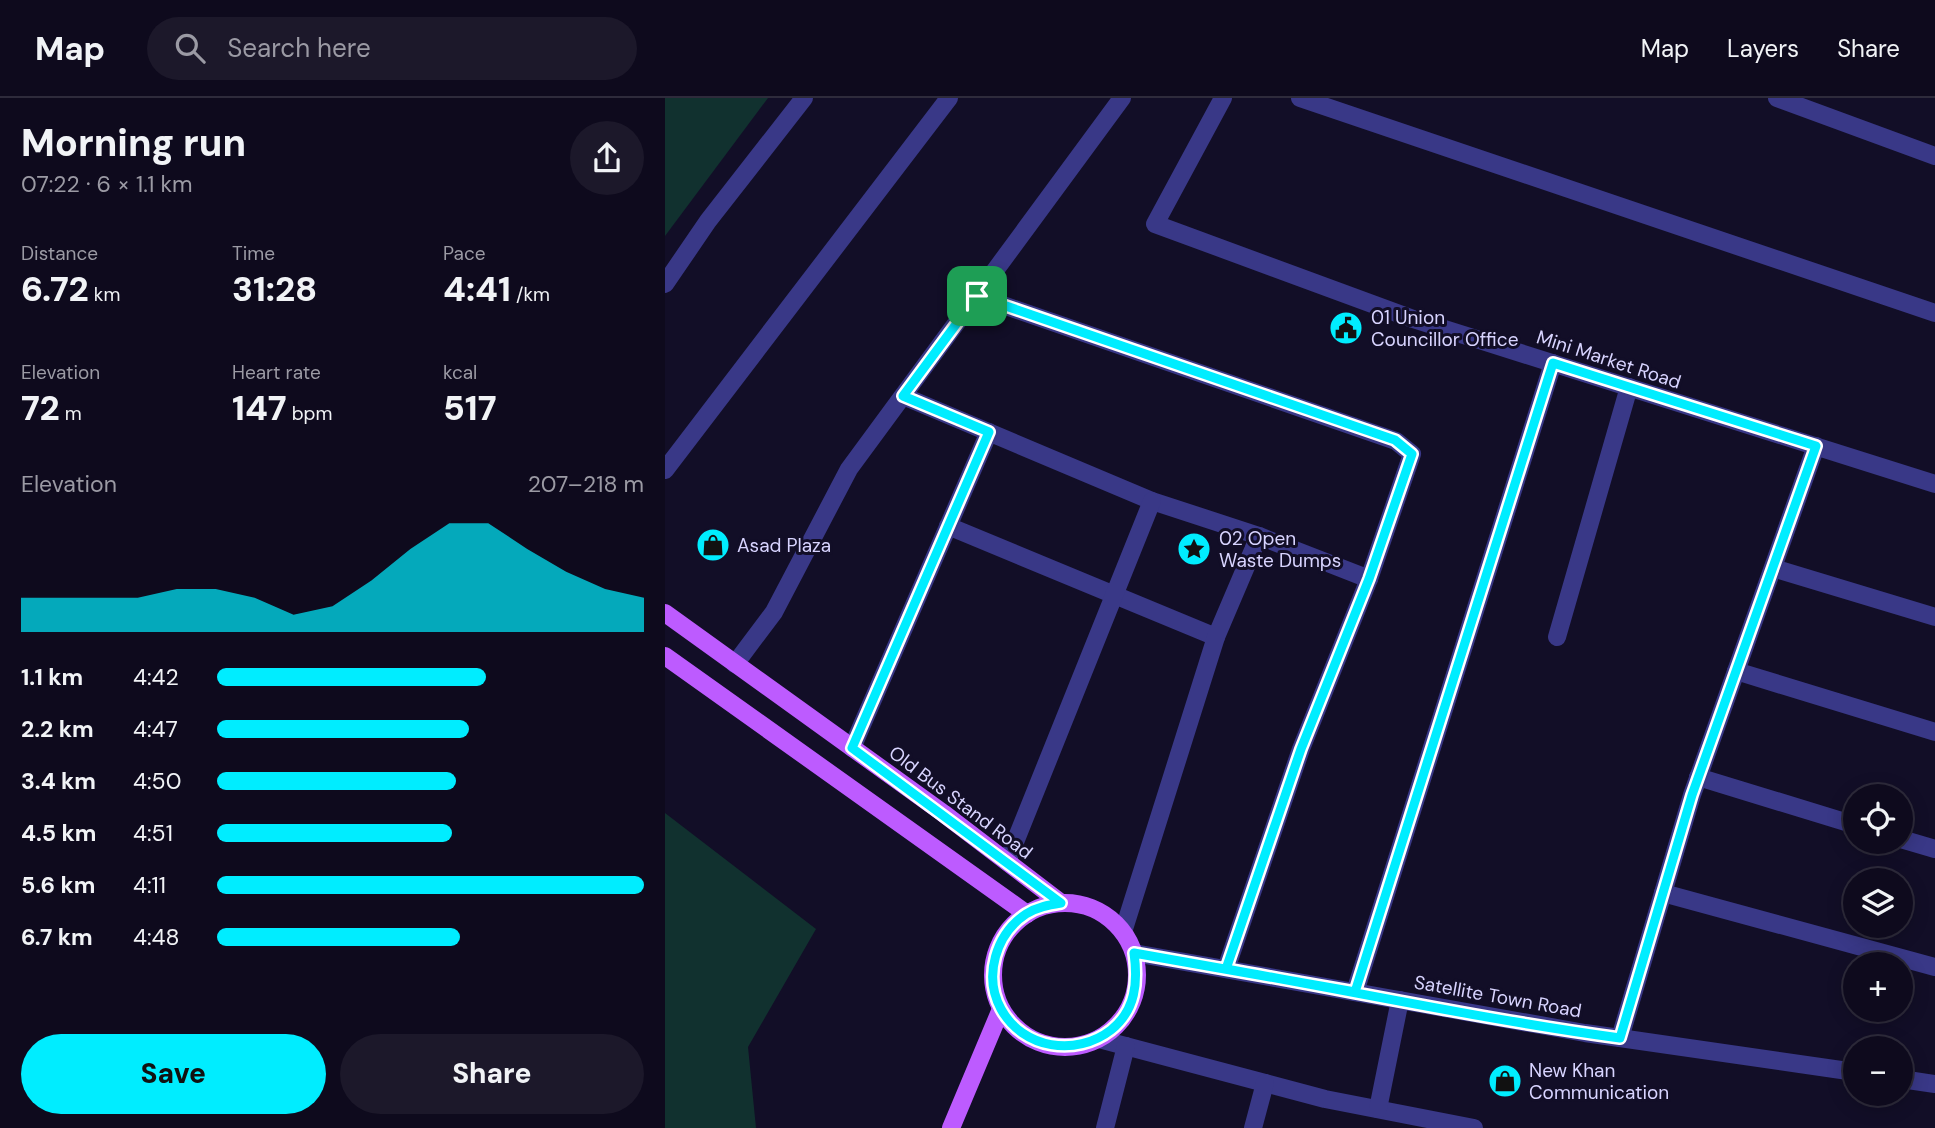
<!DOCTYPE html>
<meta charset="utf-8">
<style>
:root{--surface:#0e0a1d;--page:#1c182a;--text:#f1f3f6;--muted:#9b9aa4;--line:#2e2b3b;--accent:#00edff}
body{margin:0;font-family:"DM Sans",sans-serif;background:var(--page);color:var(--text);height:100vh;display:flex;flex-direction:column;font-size:26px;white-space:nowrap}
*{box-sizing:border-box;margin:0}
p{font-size:23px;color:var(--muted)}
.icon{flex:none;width:38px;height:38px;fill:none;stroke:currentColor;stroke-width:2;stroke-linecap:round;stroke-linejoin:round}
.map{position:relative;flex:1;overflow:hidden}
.side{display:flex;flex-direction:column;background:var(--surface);width:665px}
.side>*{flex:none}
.fabs{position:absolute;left:1178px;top:686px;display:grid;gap:14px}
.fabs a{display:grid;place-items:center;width:70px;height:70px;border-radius:50%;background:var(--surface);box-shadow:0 4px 18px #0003,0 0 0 2px var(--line);font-size:35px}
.pin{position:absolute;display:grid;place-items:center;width:60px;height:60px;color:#fff;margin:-30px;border-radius:14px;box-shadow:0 4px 10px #0006}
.round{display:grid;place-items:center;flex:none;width:74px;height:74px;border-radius:37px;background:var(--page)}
.summary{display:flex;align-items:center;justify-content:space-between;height:119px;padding:0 21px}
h1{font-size:38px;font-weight:800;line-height:52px}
.metrics{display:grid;grid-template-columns:repeat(3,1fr);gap:10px;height:119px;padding:7px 21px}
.metrics div{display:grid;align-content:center}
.metrics b{font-size:35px;font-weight:800}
.metrics small{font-size:19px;font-weight:400}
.metrics p{font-size:19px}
.chart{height:196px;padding:14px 21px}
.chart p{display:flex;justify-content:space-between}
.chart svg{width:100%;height:126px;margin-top:7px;fill:var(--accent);opacity:.7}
.action{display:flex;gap:14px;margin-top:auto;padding:14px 21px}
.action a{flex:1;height:80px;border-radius:42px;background:var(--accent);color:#111;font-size:28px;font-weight:800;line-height:80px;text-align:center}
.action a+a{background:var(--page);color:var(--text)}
ul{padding:0 21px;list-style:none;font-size:23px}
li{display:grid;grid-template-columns:112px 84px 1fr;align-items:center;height:52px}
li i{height:18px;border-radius:9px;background:var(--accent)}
header{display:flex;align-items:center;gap:42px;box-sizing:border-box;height:98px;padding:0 35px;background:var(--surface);border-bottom:2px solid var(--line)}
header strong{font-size:33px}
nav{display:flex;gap:38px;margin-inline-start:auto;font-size:24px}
.search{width:490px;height:63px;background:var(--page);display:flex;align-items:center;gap:18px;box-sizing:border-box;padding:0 24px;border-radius:38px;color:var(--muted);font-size:26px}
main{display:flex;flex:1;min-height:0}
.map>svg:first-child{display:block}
</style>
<header>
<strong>Map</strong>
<div class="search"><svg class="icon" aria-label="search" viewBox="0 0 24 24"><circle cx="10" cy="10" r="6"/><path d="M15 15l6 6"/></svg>Search here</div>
<nav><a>Map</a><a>Layers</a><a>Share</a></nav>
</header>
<main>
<section class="side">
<div class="summary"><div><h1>Morning run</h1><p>07:22 · 6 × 1.1 km</p></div><a class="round"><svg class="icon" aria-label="share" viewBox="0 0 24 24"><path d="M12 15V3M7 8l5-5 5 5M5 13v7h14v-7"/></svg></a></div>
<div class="metrics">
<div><p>Distance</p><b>6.72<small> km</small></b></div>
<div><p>Time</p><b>31:28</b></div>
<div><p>Pace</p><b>4:41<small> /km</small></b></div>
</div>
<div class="metrics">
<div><p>Elevation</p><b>72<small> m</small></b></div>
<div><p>Heart rate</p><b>147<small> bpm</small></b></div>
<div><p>kcal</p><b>517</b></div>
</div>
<div class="chart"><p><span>Elevation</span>207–218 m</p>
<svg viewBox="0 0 160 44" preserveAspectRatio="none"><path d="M0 44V32L10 32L20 32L30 32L40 29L50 29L60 32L70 38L80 35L90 26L100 15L110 6L120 6L130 15L140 23L150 29L160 32V44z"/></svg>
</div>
<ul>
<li><b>1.1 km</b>4:42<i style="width:63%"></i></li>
<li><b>2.2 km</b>4:47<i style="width:59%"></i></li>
<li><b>3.4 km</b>4:50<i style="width:56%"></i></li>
<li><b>4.5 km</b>4:51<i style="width:55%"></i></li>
<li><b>5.6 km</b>4:11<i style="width:100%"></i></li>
<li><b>6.7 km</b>4:48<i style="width:57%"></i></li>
</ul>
<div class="action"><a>Save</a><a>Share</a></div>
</section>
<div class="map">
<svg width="1270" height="1030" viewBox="0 0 1270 1030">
<rect width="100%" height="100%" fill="#120e27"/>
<g fill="#11312f">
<polygon points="0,0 103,0 0,138"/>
<polygon points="0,715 151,831 83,949 91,1030 0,1030"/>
</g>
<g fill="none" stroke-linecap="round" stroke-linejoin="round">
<g stroke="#393887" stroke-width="18">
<polyline points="558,0 490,126 748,221 1270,386"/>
<polyline points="635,0 1270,215"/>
<polyline points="1112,0 1270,58"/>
<polyline points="0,186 43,123 139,0"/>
<polyline points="312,198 731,343 747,356 704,481 636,651 561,871"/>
<polyline points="238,298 487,403 594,438 704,481"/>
<polyline points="0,372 284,0"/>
<polyline points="283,428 551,539"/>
<polyline points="1108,470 1270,519"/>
<polyline points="892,539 964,289"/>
<polyline points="70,566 109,514 184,371 457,0"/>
<polyline points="1071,573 1270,634"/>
<polyline points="187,650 324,334"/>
<polyline points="1033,679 1190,727"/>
<polyline points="1236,741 1270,751"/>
<polyline points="342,764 487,403"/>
<polyline points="998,795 1270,869"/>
<polyline points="458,834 551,539 594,438"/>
<polyline points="469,855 920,935 1190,974"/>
<polyline points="690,894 888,265"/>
<polyline points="955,940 1027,697 1151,348"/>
<polyline points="434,941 660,1001 809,1030"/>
<polyline points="1236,981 1270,986"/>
<polyline points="713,1011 735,902"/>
<polyline points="440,1030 461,948"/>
<polyline points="588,1030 600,985"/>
</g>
<g stroke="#bd5bff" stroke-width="18">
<polyline points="0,515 278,715 396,805"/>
<polyline points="0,558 362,816"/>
<circle cx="400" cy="877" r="72"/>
<polyline points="286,1030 336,911"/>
</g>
</g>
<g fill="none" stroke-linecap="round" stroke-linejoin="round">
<defs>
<path id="route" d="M312 198 238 298 324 334 187 650 396 805C384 807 372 809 361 816 331 836 318 878 336 911 358 951 411 959 446 932 471 912 473 884 469 855L690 894 888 265 1151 348 1027 697 955 940C823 922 692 894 561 871L636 651 704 481 747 356 730 342 312 198"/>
</defs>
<use href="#route" stroke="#fff" stroke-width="14"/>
<use href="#route" stroke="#00edff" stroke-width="9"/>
</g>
<defs>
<symbol id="civic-disc" viewBox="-11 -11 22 22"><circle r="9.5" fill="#00edff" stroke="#120e27"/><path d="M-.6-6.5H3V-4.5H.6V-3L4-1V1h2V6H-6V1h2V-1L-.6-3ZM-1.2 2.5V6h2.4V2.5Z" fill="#111"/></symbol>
<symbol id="shop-disc" viewBox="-11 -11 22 22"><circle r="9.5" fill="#00edff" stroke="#120e27"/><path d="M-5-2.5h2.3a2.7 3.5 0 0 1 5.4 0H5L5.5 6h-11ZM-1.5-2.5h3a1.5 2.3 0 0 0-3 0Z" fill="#111"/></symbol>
<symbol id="sight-disc" viewBox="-11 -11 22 22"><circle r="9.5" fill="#00edff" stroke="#120e27"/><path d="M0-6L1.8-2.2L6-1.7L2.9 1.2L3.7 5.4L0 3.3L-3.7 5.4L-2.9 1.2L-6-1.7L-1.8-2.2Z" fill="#111"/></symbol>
</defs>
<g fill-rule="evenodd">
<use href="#civic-disc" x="662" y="211" width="38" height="38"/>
<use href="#shop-disc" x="29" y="428" width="38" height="38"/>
<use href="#sight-disc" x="510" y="432" width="38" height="38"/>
<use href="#shop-disc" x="821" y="964" width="38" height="38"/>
</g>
<g text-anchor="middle" stroke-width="6" stroke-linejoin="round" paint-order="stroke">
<g font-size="19" fill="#d8d4ff" stroke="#120e27" text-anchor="start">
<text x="706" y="226">01 Union<tspan x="706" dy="22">Councillor Office</tspan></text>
<text x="554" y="447">02 Open<tspan x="554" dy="22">Waste Dumps</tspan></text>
<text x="72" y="454">Asad Plaza</text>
<text x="864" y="979">New Khan<tspan x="864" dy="22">Communication</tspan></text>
</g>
<g font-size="19" fill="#d8d4ff" stroke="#120e27">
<text transform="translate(944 261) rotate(18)" y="7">Mini Market Road</text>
<text transform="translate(296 704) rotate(37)" y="7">Old Bus Stand Road</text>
<text transform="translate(833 898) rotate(10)" y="7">Satellite Town Road</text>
</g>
</g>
</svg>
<div class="fabs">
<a><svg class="icon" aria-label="locate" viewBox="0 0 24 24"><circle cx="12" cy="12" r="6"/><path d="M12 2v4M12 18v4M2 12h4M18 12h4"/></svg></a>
<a><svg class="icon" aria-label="layers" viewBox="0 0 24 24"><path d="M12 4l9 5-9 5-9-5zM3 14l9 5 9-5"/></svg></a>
<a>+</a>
<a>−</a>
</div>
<div class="pin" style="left:312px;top:198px;background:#1e9e55"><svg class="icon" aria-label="arrive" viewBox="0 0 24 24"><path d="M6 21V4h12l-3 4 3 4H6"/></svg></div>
</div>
</main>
